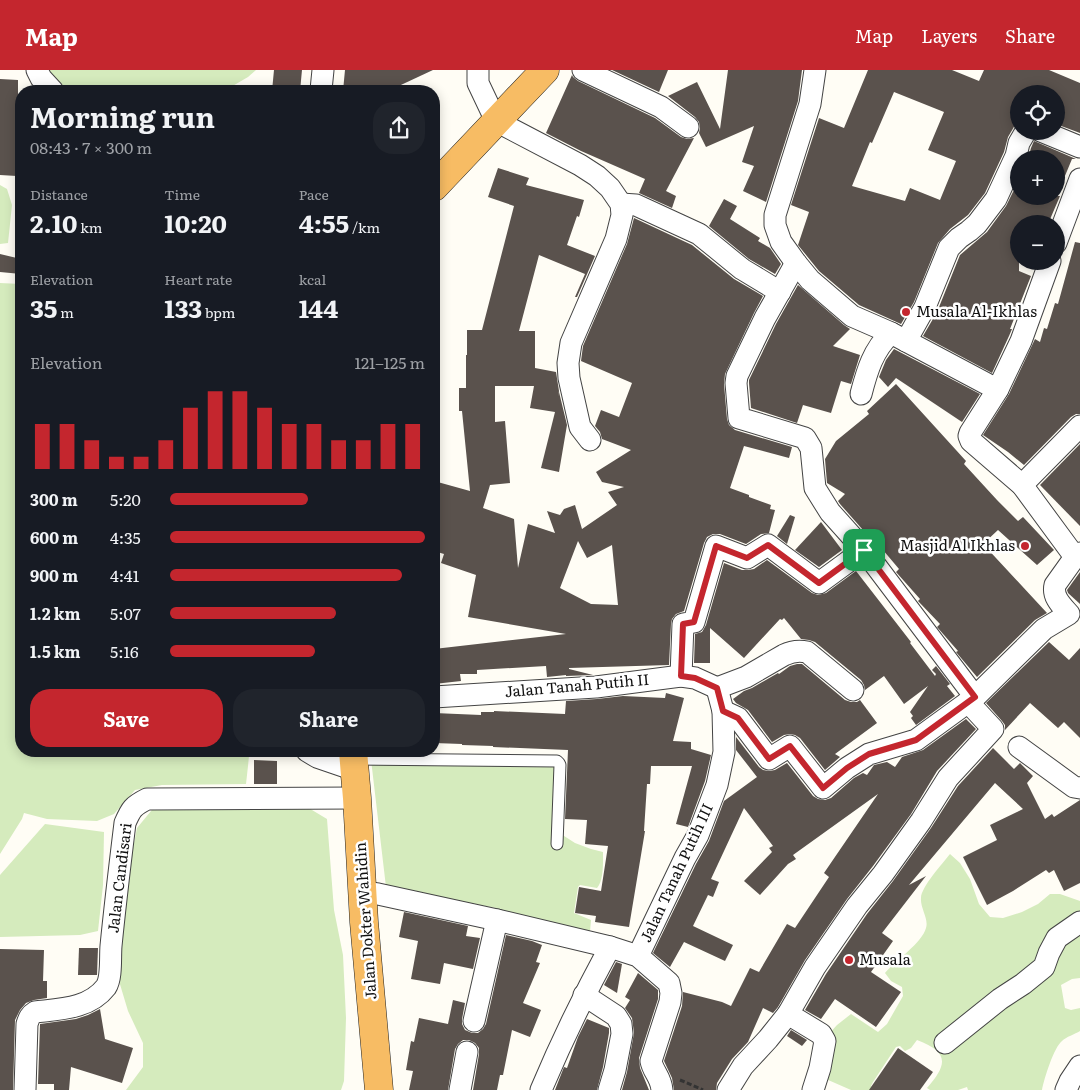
<!DOCTYPE html>
<meta charset="utf-8">
<style>
:root{--surface:#171b24;--page:#20242c;--text:#f1f3f6;--muted:#9ea1a6;--accent:#c4262e}
body{margin:0;font-family:Literata,serif;background:var(--page);color:var(--text);height:100vh;display:flex;flex-direction:column;font-size:19px;white-space:nowrap}
*{box-sizing:border-box;margin:0}
p{font-size:16px;color:var(--muted)}
.icon{flex:none;width:28px;height:28px;fill:none;stroke:currentColor;stroke-width:2;stroke-linecap:round;stroke-linejoin:round}
.map{position:relative;flex:1;overflow:hidden}
.side{position:absolute;left:15px;top:15px;width:425px;height:672px;display:flex;flex-direction:column;background:var(--surface);border-radius:20px;box-shadow:0 2px 12px #0003}
.side>*{flex:none}
.fabs{position:absolute;left:1010px;top:15px;display:grid;gap:10px}
.fabs a{display:grid;place-items:center;width:55px;height:55px;border-radius:50%;background:var(--surface);box-shadow:0 2px 12px #0003;font-size:25px}
.pin{position:absolute;display:grid;place-items:center;width:42px;height:42px;color:#fff;margin:-21px;border-radius:10px;box-shadow:0 2px 8px #0006}
.round{display:grid;place-items:center;flex:none;width:52px;height:52px;border-radius:20px;background:var(--page)}
.overview{display:flex;align-items:center;justify-content:space-between;height:85px;padding:0 15px}
h1{font-size:28px;font-weight:700;line-height:38px}
.stats{display:grid;grid-template-columns:repeat(3,1fr);gap:8px;height:85px;padding:5px 15px}
.stats div{display:grid;align-content:center}
.stats b{font-size:25px;font-weight:700}
.stats small{font-size:14px;font-weight:400}
.stats p{font-size:14px}
.chart{height:140px;padding:10px 15px}
.chart p{display:flex;justify-content:space-between}
.chart svg{width:100%;height:90px;margin-top:5px;stroke:var(--accent);stroke-width:6}
.button{display:flex;gap:10px;margin-top:auto;padding:10px 15px}
.button a{flex:1;height:58px;border-radius:20px;background:var(--accent);color:#fff;font-size:20px;font-weight:700;line-height:58px;text-align:center}
.button a+a{background:var(--page);color:var(--text)}
ul{padding:0 15px;list-style:none;font-size:16px}
li{display:grid;grid-template-columns:80px 60px 1fr;align-items:center;height:38px}
li i{height:12px;border-radius:6px;background:var(--accent)}
header{display:flex;align-items:center;gap:30px;box-sizing:border-box;height:70px;padding:0 25px;background:var(--accent);color:#fff}
header strong{font-size:24px}
nav{display:flex;gap:28px;margin-inline-start:auto;font-size:18px}
.map>svg:first-child{display:block}
</style>
<header>
<strong>Map</strong>
<nav><a>Map</a><a>Layers</a><a>Share</a></nav>
</header>
<div class="map">
<svg width="1080" height="1020" viewBox="0 0 1080 1020">
<rect width="100%" height="100%" fill="#fffdf5"/>
<g fill="#d5ebbd">
<path d="M42 0H256L248 7 224 21H66C63 12 50 6 42 0Z"/>
<polygon points="0,115 7,119 12,135 8,173 0,174"/>
<polygon points="0,213 21,214 21,681 267,681 267,684 249,686 248,696 246,714 162,715 135,720 114,744 97,751 47,749 24,743 22,749 0,784"/>
<path d="M370 681H425L438 688 559 693 561 764 575 773 591 779 603 782C603 791 604 811 597 818L580 815 578 817 574 843 591 850 590 862 506 844 496 838 386 817Z"/>
<polygon points="302,734 327,749 334,840 343,885 346,948 344,1011 341,1020 126,1020 143,997 143,973 128,941 119,911 129,798 137,758 156,735"/>
<polygon points="45,754 104,762 103,815 98,861 80,865 0,867 0,805"/>
<path d="M950 784 960 793 970 809 979 834 990 847 1003 848 1022 842 1038 834 1050 824H1060L1080 831V908L1072 909 1061 915 1065 938 1071 940 1080 938V961C1075 964 1066 967 1062 971 1054 977 1044 1009 1042 1020H968L967 1017 958 1020H930L927 1018C948 994 949 982 917 970L911 978 905 981 900 976 896 977 873 1012 871 1016 876 1020H851L819 1006 827 966 837 955 851 944 878 962 887 954 903 926 902 917 891 911 885 903C896 890 922 873 926 858 929 849 920 838 921 828 921 817 943 793 950 784Z"/>
</g>
<g fill="#5a524d" fill-rule="evenodd">
<polygon points="274,0 302,0 300,21 272,21"/>
<polygon points="345,0 433,0 388,21 343,21"/>
<polygon points="612,0 668,0 659,22"/>
<polygon points="728,0 802,0 798,31 766,132 743,121 754,96 742,92 754,56 706,77 699,63 700,58 699,52 695,47 668,26 697,12 720,59"/>
<path d="M868 0H952L979 11 984 0H1049L1080 13V63L1056 54V24H1019V51L1015 55 1008 67 1004 82 985 123 968 145 950 159 938 173 914 232 901 254 859 235 819 201 798 175 809 142 791 135 819 48 844 58ZM894 22 944 42 928 80 956 91 940 130 910 118 905 131 852 116 870 72 872 73Z"/>
<polygon points="572,5 573,7 578,11 655,48 681,67 687,69 694,68 666,121 676,126 672,138 639,123 645,109 581,81 546,63"/>
<polygon points="0,9 18,10 18,36 21,36 21,63 20,63 17,106 0,105"/>
<polygon points="1034,71 1076,89 1072,89 1057,125 1056,89 1028,89 1031,78"/>
<path d="M498 98 529 108 526 115 584 130 579 147 577 146 567 175 595 186 577 227H575L585 204 539 185 519 261H535V298L556 302 559 321 558 327 559 322 567 355 559 402 541 398 555 342 530 338 534 316H495V352L505 351 510 413 490 415 483 438 514 449 518 498 528 454 555 463 547 441 560 445 564 439 575 435 582 459 617 435 608 422 624 417 602 412 596 402 631 380 602 369 600 362 595 356 601 340 619 347 632 313 581 291 583 276 627 174 634 148 692 175 734 209 763 226 754 243 725 304 724 314 727 349 729 355 735 360 792 377 789 388 744 376 730 418 749 425V427L771 435 770 439 775 440 769 463 761 464 746 474 720 464H713L707 467 704 473 684 541 676 544 672 549 671 554 669 595 569 598V599L593 605 566 606V605L547 607 546 596 477 600V604H460L461 611 434 614V579L566 564 468 547 476 505 441 493 444 484 434 481V411L470 421 462 341H459V318H466V285H467V260H482L514 136 488 127ZM578 471 587 488 612 475 618 535 591 534 560 518Z"/>
<polygon points="1019,110 1019,126 1060,126 1048,154 1019,154 1019,201 1031,206 1010,259 1012,259 1009,266 992,303 923,266 937,242 960,185 987,162 1006,136"/>
<polygon points="724,129 737,136 730,149 760,168 758,171 770,178 781,194 775,204 749,189 709,156"/>
<polygon points="1075,172 1080,173 1080,344 1076,344 1071,347 1024,395 1008,382 983,365 1009,324 1035,269 1040,272 1044,258 1047,259 1055,233 1058,234"/>
<polygon points="0,184 21,189 21,204 0,202"/>
<polygon points="798,215 844,255 850,259 833,276 860,285 851,314 841,311 831,343 803,335 797,353 751,338 749,313 749,310 776,254"/>
<polygon points="894,279 980,324 962,352 896,308 888,317 879,307 886,290"/>
<polygon points="896,314 966,391 964,394 997,430 1018,451 1023,447 1054,480 1037,495 998,460 983,474 1047,543 1035,550 977,607 956,582 958,581 937,557 940,554 918,531 920,529 896,502 899,499 872,467 871,469 840,434 838,431 845,424 827,413 825,389 836,371 869,344 867,341"/>
<polygon points="1080,374 1080,456 1040,415"/>
<polygon points="790,445 795,447 787,474 777,466"/>
<polygon points="821,452 842,480 819,497 795,480"/>
<polygon points="767,490 812,523 818,525 826,523 856,501 911,572 910,573 935,606 936,604 932,600 936,596 950,614 947,616 955,626 916,655 911,648 913,646 910,642 928,616 904,634 884,606 865,620 864,615 861,610 815,572 809,570 801,569 784,548 782,550 780,549 744,588 710,558 710,593 694,593 695,564 702,562 706,555 724,493 742,500 748,500 754,499"/>
<polygon points="1080,502 1080,534 1068,523 1067,520"/>
<polygon points="1049,572 1069,590 1080,578 1080,668 1064,652 1058,658 1030,633 1005,660 1005,655 1002,651 986,633"/>
<polygon points="797,594 802,594 845,630 851,632 857,632 860,630 877,653 835,684 840,687 825,700 800,668 795,665 790,664 784,665 772,672 748,640 736,633 733,629 744,621 752,618 778,603 779,604 790,596"/>
<polygon points="666,623 684,628 673,671 691,672 691,679 711,685 705,711 688,757 676,754 692,696 651,696 650,714 647,714 644,761 645,761 629,857 595,852 596,846 575,843 579,817 601,821 608,776 585,774 587,750 565,749 568,680 493,677 493,676 462,675 462,674 434,673 434,643 481,645 481,642 494,642 494,641 565,644 566,631 597,629 623,626 665,628"/>
<polygon points="966,649 976,659 937,701 911,744 873,796 847,829 805,890 778,937 773,943 763,938 748,972 732,989 717,1013 716,1020 674,1020 672,1008 664,991 682,936 683,922 722,932 731,936 750,898 759,902 787,854 795,858 829,807 824,803 878,724 793,785 796,789 788,794 760,825 744,811 772,782 769,778 773,776 744,738 711,809 719,812 713,827 708,825 693,856 733,875 725,891 684,872 670,897 653,883 696,794 709,771 724,731 757,707 736,680 736,667 759,697 763,700 769,701 775,700 787,693 813,726 818,729 825,730 831,728 854,708 863,703 867,705 874,695 887,692 895,697 902,687 923,680"/>
<polygon points="993,678 1014,699 1020,693 1033,706 1027,713 1045,749 1052,744 1054,747 1080,730 1080,813 1064,821 1054,800 1049,803 1046,800 1013,821 987,835 963,787 997,770 990,755 1023,739 995,713 909,815 926,806 882,863 893,871 871,902 901,922 876,957 835,929 821,949 805,940 826,904 867,844 893,811 931,758 958,716"/>
<polygon points="254,690 277,691 277,714 254,714"/>
<polygon points="404,842 468,856 466,866 480,868 473,899 444,893 440,914 411,909 418,871 399,867"/>
<polygon points="506,865 532,871 542,875 536,892 540,893 523,933 541,940 530,967 512,960 503,1005 500,1005 497,1020 473,1020 479,984 479,978 475,973 469,970 463,970 458,974 455,979 448,1020 409,1020 413,1001 406,1000 411,971 414,972 419,948 448,954 453,930 465,933 462,949 462,954 465,960 472,963 478,963 483,959 486,954"/>
<polygon points="79,878 98,878 97,905 78,905"/>
<polygon points="0,879 44,880 43,911 47,911 47,928 34,930 26,933 20,940 15,950 13,1020 0,1020"/>
<polygon points="616,892 622,894 617,923 604,915"/>
<polygon points="638,903 658,920 658,929 639,988 640,998 649,1020 622,1020 627,1002 634,963 632,948 625,938 630,930 625,927"/>
<polygon points="100,939 105,969 133,978 122,1013 71,997 69,1020 54,1020 54,1014 38,1014 40,954 76,949 88,945"/>
<polygon points="587,949 609,958 609,963 603,997 597,1020 555,1020 564,997 567,998 578,967"/>
<polygon points="791,960 807,970 802,976 787,966"/>
<polygon points="898,978 933,1002 920,1020 869,1020"/>
</g>
<g fill="none" stroke-linecap="round" stroke-linejoin="round">
<defs>
<polyline id="service" points="353,689 557,691 559,693 560,695 557,774"/>
<g id="minor">
<polyline points="37,0 41,8 53,21"/>
<polyline points="478,0 478,13 496,51 580,95 597,106 610,118 621,134 622,145 616,169 571,273 568,293 569,308 580,357 590,370"/>
<polyline points="583,0 661,37 688,57"/>
<polyline points="815,0 810,34 775,145 775,155 781,172 796,193 810,210 852,246 891,263 987,314 998,319"/>
<polyline points="320,21 321,20 323,0"/>
<polyline points="1041,61 1080,77"/>
<polyline points="621,134 636,135 699,164 742,199 780,222"/>
<polyline points="1056,173 1080,109"/>
<polyline points="1050,191 1021,271 998,319 970,363 969,366 971,371 1022,415 1075,487"/>
<polyline points="796,193 765,248 737,306 736,313 739,348 805,368 811,378 815,418 830,442 864,480 975,627"/>
<polyline points="906,271 925,237 949,178 959,168 969,161 977,154 996,129 1016,86 1019,73 1026,61"/>
<path d="M861 324C867 301 873 280 891 263"/>
<polyline points="1022,415 1080,356"/>
<polyline points="681,606 683,554 694,552 716,476 747,488 768,475 819,513 864,480"/>
<path d="M717 618 746 607 784 585C792 581 798 580 807 582L853 620"/>
<polyline points="434,627 596,617 681,606 695,608 717,618"/>
<path d="M723 641 738 648 769 689 790 676 823 718 847 698 869 684 916 670 975 627 1044 559 1069 544C1062 536 1052 527 1055 515L1075 487 1080 483"/>
<polyline points="1019,677 1074,717 1080,718"/>
<polyline points="307,681 317,687 355,700"/>
<path d="M363 822 378 824 497 850 610 877 638 886 669 913 671 923 670 932 651 991C653 1002 661 1007 662 1020"/>
<polyline points="638,886 685,788 698,765 717,715 724,682 723,641 717,618"/>
<polyline points="584,925 616,946 621,954 622,964 615,1000 609,1020"/>
<polyline points="788,944 821,964 825,971 820,998 813,1020"/>
<polyline points="474,951 497,850"/>
<polyline points="945,973 1000,929 1023,914 1044,897 1049,883 1057,868 1080,852"/>
<path d="M25 1020 27 954C29 948 30 945 35 942 60 939 89 939 106 917 112 908 110 887 111 876 115 835 120 794 125 753 131 739 133 736 147 729L357 728"/>
<polyline points="460,1020 467,982"/>
<path d="M541 1020C562 970 584 925 610 877"/>
<polyline points="728,1020 743,996 768,969 788,944 815,897 857,836 883,804 921,751 948,708 993,659 968,632"/>
<polyline points="1066,1020 1070,1011 1080,996"/>
</g>
<g id="trunk">
<polyline points="434,117 545,0"/>
<polyline points="353,681 357,728 364,852 379,1020"/>
</g>
</defs>
<use href="#service" stroke="#444" stroke-width="13"/>
<use href="#minor" stroke="#444" stroke-width="23"/>
<use href="#trunk" stroke="#222" stroke-width="29"/>
<polyline stroke="#333" stroke-width="3" stroke-dasharray="5 2.5" stroke-linecap="butt" points="680,1010 703,1020"/>
<use href="#service" stroke="#fff" stroke-width="11"/>
<use href="#minor" stroke="#fff" stroke-width="21"/>
<use href="#trunk" stroke="#f7bc64" stroke-width="28"/>
</g>
<g fill="none" stroke-linecap="round" stroke-linejoin="round">
<defs>
<polygon id="route" points="768,475 819,513 864,480 975,627 916,670 869,684 847,698 823,718 790,676 769,689 738,648 723,641 717,618 695,608 681,606 683,554 694,552 716,476 747,488"/>
</defs>
<use href="#route" stroke="#fff" stroke-width="10"/>
<use href="#route" stroke="#c4262e" stroke-width="6"/>
</g>
<g fill="#c4262e" stroke="#fff" stroke-width="2">
<circle cx="906" cy="242" r="5"/>
<circle cx="1025" cy="476" r="5"/>
<circle cx="849" cy="890" r="5"/>
</g>
<g text-anchor="middle" stroke-width="5" stroke-linejoin="round" paint-order="stroke">
<g font-size="15" fill="#111" stroke="#fff" text-anchor="start">
<text x="916" y="247">Musala Al-Ikhlas</text>
<text x="1015" y="481" text-anchor="end">Masjid Al Ikhlas</text>
<text x="859" y="895">Musala</text>
</g>
<g font-size="15" fill="#111" stroke="#fff">
<text transform="translate(577 616) rotate(-5)" y="5">Jalan Tanah Putih II</text>
<text transform="translate(677 803) rotate(-65)" y="5">Jalan Tanah Putih III</text>
<text transform="translate(120 808) rotate(-83)" y="5">Jalan Candisari</text>
<text transform="translate(366 851) rotate(-94)" y="5">Jalan Dokter Wahidin</text>
</g>
</g>
</svg>
<div class="fabs">
<a><svg class="icon" aria-label="locate" viewBox="0 0 24 24"><circle cx="12" cy="12" r="6"/><path d="M12 2v4M12 18v4M2 12h4M18 12h4"/></svg></a>
<a>+</a>
<a>−</a>
</div>
<div class="pin" style="left:864px;top:480px;background:#1e9e55"><svg class="icon" aria-label="arrive" viewBox="0 0 24 24"><path d="M6 21V4h12l-3 4 3 4H6"/></svg></div>
<section class="side">
<div class="overview"><div><h1>Morning run</h1><p>08:43 · 7 × 300 m</p></div><a class="round"><svg class="icon" aria-label="share" viewBox="0 0 24 24"><path d="M12 15V3M7 8l5-5 5 5M5 13v7h14v-7"/></svg></a></div>
<div class="stats">
<div><p>Distance</p><b>2.10<small> km</small></b></div>
<div><p>Time</p><b>10:20</b></div>
<div><p>Pace</p><b>4:55<small> /km</small></b></div>
</div>
<div class="stats">
<div><p>Elevation</p><b>35<small> m</small></b></div>
<div><p>Heart rate</p><b>133<small> bpm</small></b></div>
<div><p>kcal</p><b>144</b></div>
</div>
<div class="chart"><p><span>Elevation</span>121–125 m</p>
<svg viewBox="0 0 160 44" preserveAspectRatio="none"><path d="M5 44V22M15 44V22M25 44V30M35 44V38M45 44V38M55 44V30M65 44V14M75 44V6M85 44V6M95 44V14M105 44V22M115 44V22M125 44V30M135 44V30M145 44V22M155 44V22"/></svg>
</div>
<ul>
<li><b>300 m</b>5:20<i style="width:54%"></i></li>
<li><b>600 m</b>4:35<i style="width:100%"></i></li>
<li><b>900 m</b>4:41<i style="width:91%"></i></li>
<li><b>1.2 km</b>5:07<i style="width:65%"></i></li>
<li><b>1.5 km</b>5:16<i style="width:57%"></i></li>
</ul>
<div class="button"><a>Save</a><a>Share</a></div>
</section>
</div>
